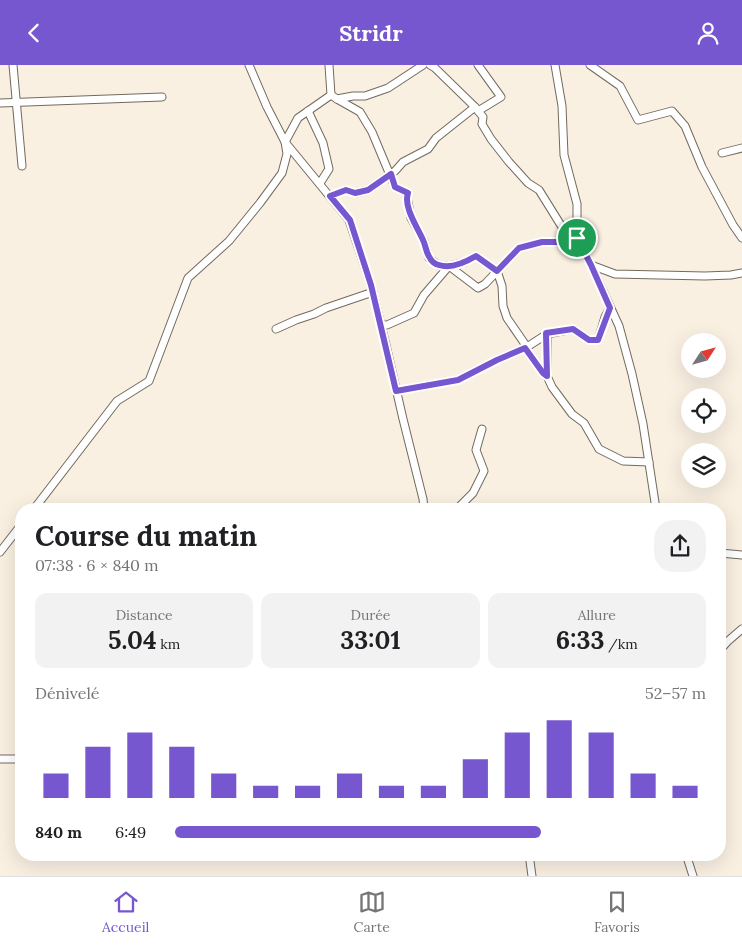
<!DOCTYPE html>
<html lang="fr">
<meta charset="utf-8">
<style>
:root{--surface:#fff;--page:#f2f2f2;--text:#202124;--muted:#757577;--line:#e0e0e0;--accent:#7757d0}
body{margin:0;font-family:Lora,serif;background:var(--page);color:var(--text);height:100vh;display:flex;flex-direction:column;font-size:19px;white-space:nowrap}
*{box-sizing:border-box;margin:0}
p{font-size:16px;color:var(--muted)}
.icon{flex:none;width:28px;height:28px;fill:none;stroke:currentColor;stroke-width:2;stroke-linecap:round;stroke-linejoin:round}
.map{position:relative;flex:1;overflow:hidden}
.sheet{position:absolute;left:15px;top:438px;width:711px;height:358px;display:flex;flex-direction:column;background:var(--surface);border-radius:20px;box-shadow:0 5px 20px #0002}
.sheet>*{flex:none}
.needle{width:32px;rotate:54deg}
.controls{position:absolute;left:681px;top:268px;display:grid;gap:10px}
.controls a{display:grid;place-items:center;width:45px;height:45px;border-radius:50%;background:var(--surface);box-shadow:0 5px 20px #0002;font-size:25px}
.pin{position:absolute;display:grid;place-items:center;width:42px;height:42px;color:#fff;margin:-21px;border:2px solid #fff;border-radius:50%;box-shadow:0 1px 5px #0007}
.round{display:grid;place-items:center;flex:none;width:52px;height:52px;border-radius:20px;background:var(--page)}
.headline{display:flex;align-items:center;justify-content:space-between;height:85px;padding:0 20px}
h1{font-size:28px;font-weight:700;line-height:38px}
.figures{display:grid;grid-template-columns:repeat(3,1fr);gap:8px;height:85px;padding:5px 20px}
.figures div{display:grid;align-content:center;border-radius:12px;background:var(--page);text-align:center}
.figures b{font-size:25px;font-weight:700}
.figures small{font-size:14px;font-weight:400}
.figures p{font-size:14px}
.chart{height:140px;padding:10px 20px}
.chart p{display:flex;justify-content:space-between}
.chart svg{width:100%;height:90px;margin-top:5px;stroke:var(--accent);stroke-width:6}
ul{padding:0 20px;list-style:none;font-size:16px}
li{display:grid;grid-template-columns:80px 60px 1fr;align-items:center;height:38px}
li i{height:12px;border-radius:6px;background:var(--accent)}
header{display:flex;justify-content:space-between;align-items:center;height:65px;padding:0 20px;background:var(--accent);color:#fff;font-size:22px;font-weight:700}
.tabs{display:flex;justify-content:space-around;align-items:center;height:70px;border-top:1px solid var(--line);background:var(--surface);font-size:14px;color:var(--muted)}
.tabs a{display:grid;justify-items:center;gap:2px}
.tabs .active{color:var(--accent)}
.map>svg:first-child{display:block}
</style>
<header><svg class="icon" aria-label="back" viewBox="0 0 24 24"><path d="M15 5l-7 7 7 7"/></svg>Stridr<svg class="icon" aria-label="person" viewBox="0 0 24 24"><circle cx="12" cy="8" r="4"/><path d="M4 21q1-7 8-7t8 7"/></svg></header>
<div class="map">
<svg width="742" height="811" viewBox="0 0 742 811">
<rect width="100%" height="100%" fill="#f9f0e2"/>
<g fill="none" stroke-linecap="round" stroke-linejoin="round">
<defs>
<g id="street">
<polyline points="13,0 22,101"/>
<polyline points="249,0 267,42 285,77 349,155 371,220 386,280 403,354 423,434 424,444"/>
<polyline points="555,0 562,41 564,90 577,139 577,173 591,200 619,261 632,309 643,359 656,444"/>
<polyline points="590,0 620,21 638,55 672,46 685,61 702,102 733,160 742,173"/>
<polyline points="331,30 337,34 360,47 372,67 395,122 408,128 407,132 411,153 424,176 429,193 438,200 449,201 478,223 485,219 519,183 542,177 557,177 577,173 562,162 539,125 528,118 509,97 491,74 482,59 483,52 475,42 435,3 430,0"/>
<polyline points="337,34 353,31 365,31 388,23 423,0"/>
<polyline points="0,38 162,32"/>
<polyline points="308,46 323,78 329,104 320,118"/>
<polyline points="478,46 501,32 478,0"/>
<polyline points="722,88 742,83"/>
<polyline points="330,131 346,125 355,128 368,125 395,106 403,97 428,84 436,73 475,42"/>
<polyline points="591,200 615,209 705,211 731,210 742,208"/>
<polyline points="381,260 387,260 414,248 424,230 449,201 465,197 476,191 497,206 502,221 503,241 507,253 527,282"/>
<polyline points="276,264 296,255 314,249 326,243 373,227"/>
<polyline points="547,269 547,311"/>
<polyline points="525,283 543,308 547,311 552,322 572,349 584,358 599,384 623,396 649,397"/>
<polyline points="396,326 458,315 497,295 527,282 547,269 573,264 589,275 598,275 605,252 610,243"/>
<polyline points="34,444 117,336 149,316 188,213 229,176 260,138 282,108 287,89 285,77 298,53 331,30 329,0"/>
<polyline points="457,444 473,428 484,406 476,385 482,364"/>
<polyline points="0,487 21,460"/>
<polyline points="720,488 742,490"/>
<polyline points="720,585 728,576 742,564"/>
<polyline points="0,694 21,694"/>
<polyline points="529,789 532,811"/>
<polyline points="686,789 693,811"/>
</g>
</defs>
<use href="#street" stroke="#726a5e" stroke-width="9"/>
<use href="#street" stroke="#fff" stroke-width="7"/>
</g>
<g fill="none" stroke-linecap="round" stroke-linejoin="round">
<defs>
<path id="route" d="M391 109 395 122 408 128C403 142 418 163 423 175 426 181 426 188 430 193 431 196 436 200 439 200 451 204 466 197 476 191L497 206 519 183 542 177H557L577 173 591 200 610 243 598 275H589L573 264 546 268 547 311 543 308 525 283 497 295 458 315 396 326 371 220 350 155 330 131 346 125 355 128 368 125Z"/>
</defs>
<use href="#route" stroke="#fff" stroke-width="10"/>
<use href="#route" stroke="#7757d0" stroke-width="6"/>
</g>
</svg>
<div class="controls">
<a><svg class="needle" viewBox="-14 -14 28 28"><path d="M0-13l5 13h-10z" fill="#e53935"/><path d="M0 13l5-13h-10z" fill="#757577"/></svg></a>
<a><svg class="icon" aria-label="locate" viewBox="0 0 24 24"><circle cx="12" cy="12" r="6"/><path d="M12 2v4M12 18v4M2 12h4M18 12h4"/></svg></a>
<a><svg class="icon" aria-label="layers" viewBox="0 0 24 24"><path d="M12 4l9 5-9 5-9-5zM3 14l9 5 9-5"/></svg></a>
</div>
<div class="pin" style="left:577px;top:173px;background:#1e9e55"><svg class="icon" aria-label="arrive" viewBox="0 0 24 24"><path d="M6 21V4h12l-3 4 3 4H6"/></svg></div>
<section class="sheet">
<div class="headline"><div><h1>Course du matin</h1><p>07:38 · 6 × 840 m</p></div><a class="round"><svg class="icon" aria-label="share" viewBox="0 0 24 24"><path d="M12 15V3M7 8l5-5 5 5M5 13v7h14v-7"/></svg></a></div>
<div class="figures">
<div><p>Distance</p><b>5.04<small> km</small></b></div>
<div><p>Durée</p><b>33:01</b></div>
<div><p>Allure</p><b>6:33<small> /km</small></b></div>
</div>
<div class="chart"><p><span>Dénivelé</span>52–57 m</p>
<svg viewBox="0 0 160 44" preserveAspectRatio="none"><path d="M5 44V32M15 44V19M25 44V12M35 44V19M45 44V32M55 44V38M65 44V38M75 44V32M85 44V38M95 44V38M105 44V25M115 44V12M125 44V6M135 44V12M145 44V32M155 44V38"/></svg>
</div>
<ul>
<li><b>840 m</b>6:49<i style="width:69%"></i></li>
</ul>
</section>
</div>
<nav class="tabs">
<a class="active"><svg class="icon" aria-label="home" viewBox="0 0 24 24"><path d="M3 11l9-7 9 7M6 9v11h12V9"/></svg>Accueil</a>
<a><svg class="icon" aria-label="map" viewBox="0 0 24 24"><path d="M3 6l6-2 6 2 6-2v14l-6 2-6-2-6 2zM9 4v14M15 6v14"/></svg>Carte</a>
<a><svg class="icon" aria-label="saved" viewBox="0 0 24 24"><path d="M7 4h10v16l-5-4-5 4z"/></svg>Favoris</a>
</nav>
